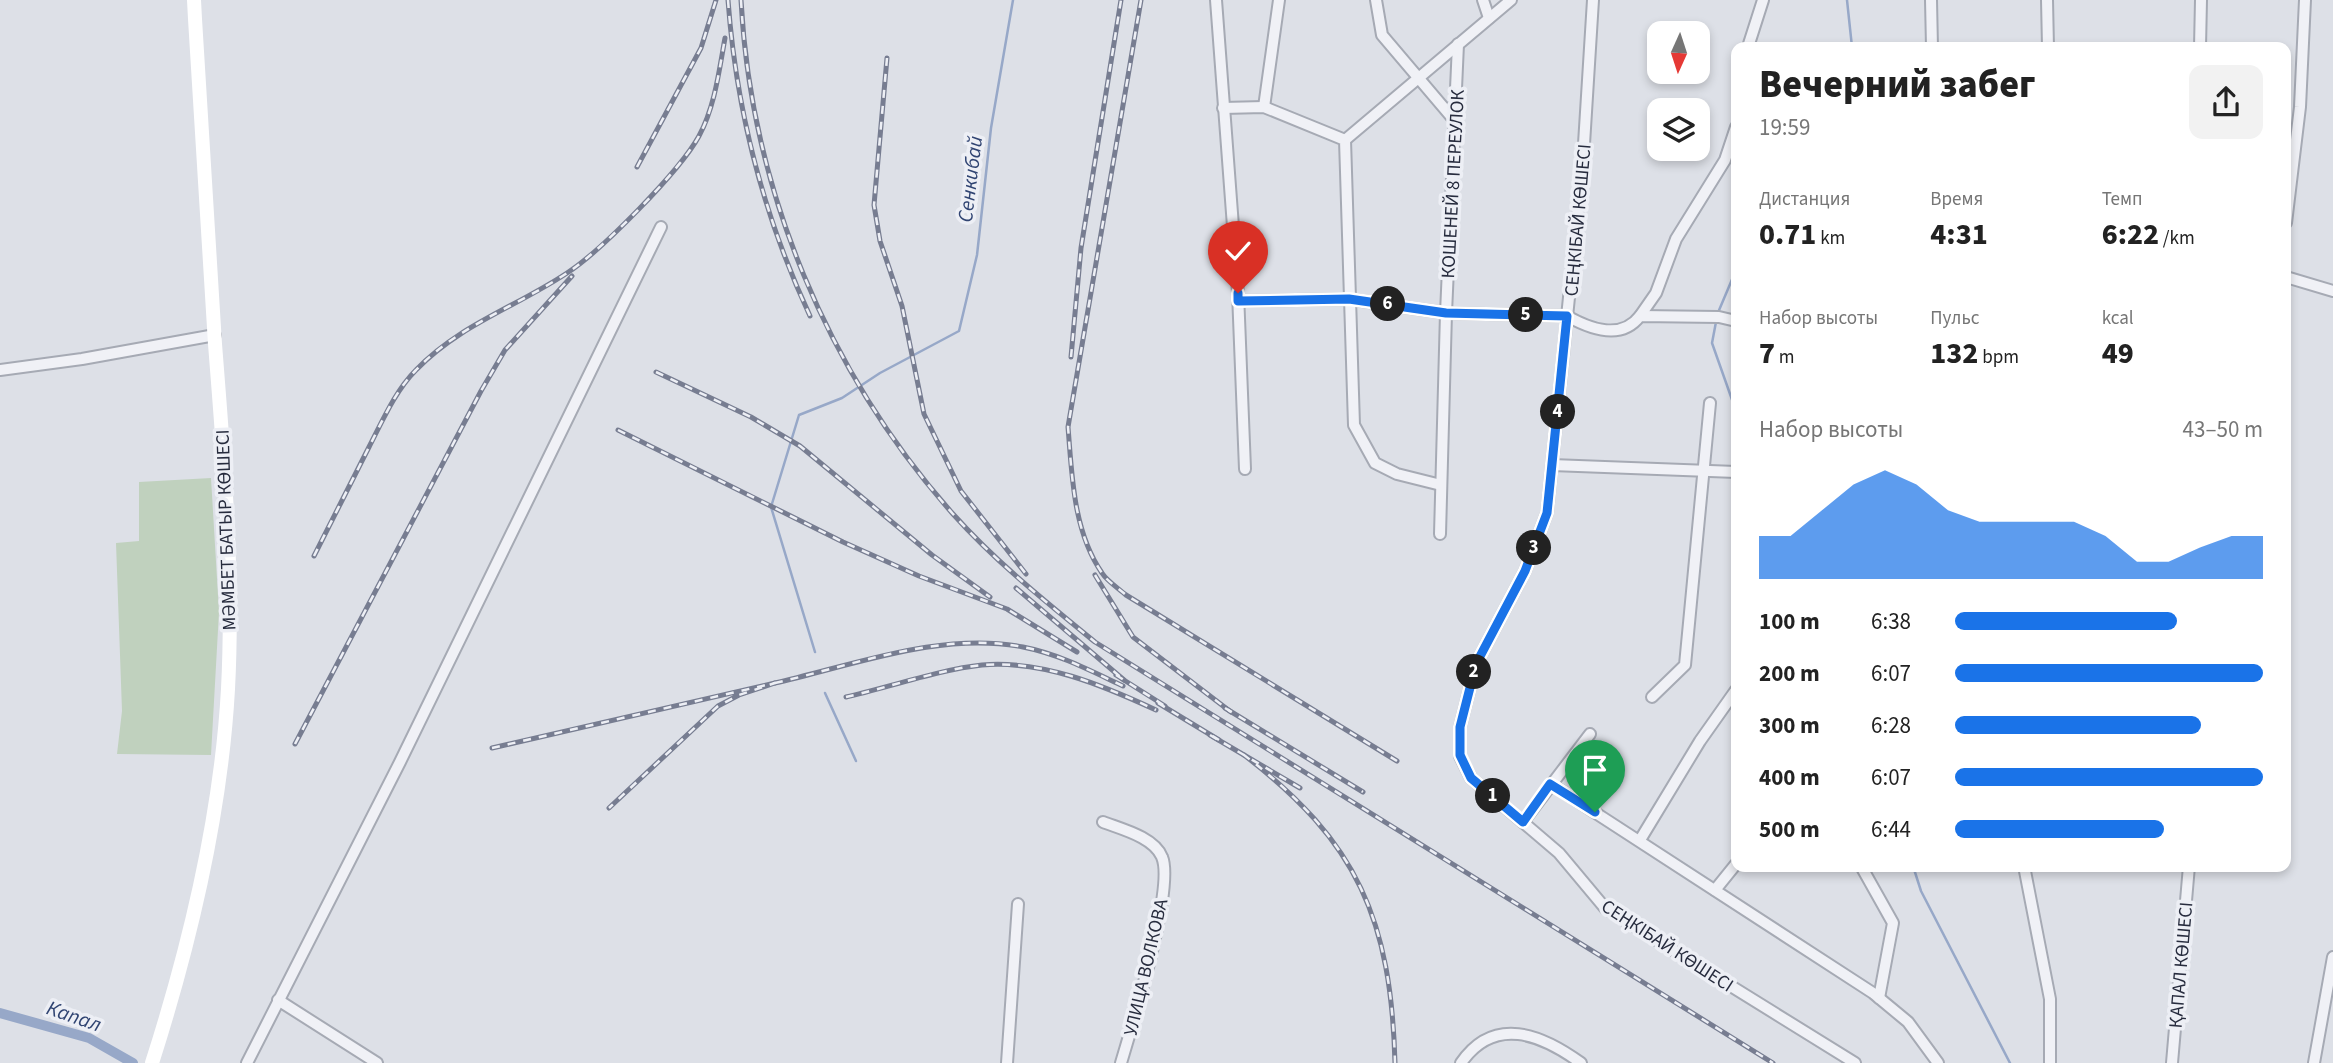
<!DOCTYPE html>
<html lang="ru">
<meta charset="utf-8">
<style>
:root{--surface:#fff;--page:#f2f2f2;--text:#222;--muted:#767676;--accent:#1a73e8}
body{margin:0;font-family:"Source Sans 3",sans-serif;background:var(--page);color:var(--text);height:100vh;display:flex;flex-direction:column;font-size:26px;white-space:nowrap}
*{box-sizing:border-box;margin:0}
p{font-size:23px;color:var(--muted)}
.icon{flex:none;width:38px;height:38px;fill:none;stroke:currentColor;stroke-width:2;stroke-linecap:round;stroke-linejoin:round}
.map{position:relative;flex:1;overflow:hidden}
.sheet{position:absolute;left:1731px;top:42px;width:560px;height:830px;display:flex;flex-direction:column;background:var(--surface);border-radius:14px;box-shadow:0 4px 10px #0003}
.sheet>*{flex:none}
.needle{width:46px;rotate:183deg}
.buttons{position:absolute;left:1647px;top:21px;display:grid;gap:14px}
.buttons a{display:grid;place-items:center;width:63px;height:63px;border-radius:14px;background:var(--surface);box-shadow:0 4px 10px #0003;font-size:35px}
.pin{position:absolute;display:grid;place-items:center;width:60px;height:60px;color:#fff;margin:-72px -30px;border-radius:50% 50% 50% 0;rotate:-45deg;box-shadow:0 0 7px #0007}
.pin .icon{rotate:45deg}
.km{position:absolute;width:35px;height:35px;margin:-18px;border-radius:50%;background:#222;color:#fff;font-size:19px;line-height:35px;text-align:center}
.round{display:grid;place-items:center;flex:none;width:74px;height:74px;border-radius:14px;background:var(--page)}
.head{display:flex;align-items:center;justify-content:space-between;height:119px;padding:0 28px}
h1{font-size:38px;font-weight:800;line-height:52px}
.figures{display:grid;grid-template-columns:repeat(3,1fr);gap:10px;height:119px;padding:7px 28px}
.figures div{display:grid;align-content:center}
.figures b{font-size:30px;font-weight:800}
.figures small{font-size:19px;font-weight:400}
.figures p{font-size:19px}
.chart{height:196px;padding:14px 28px}
.chart p{display:flex;justify-content:space-between}
.chart svg{width:100%;height:126px;margin-top:7px;fill:var(--accent);opacity:.7}
ul{padding:0 28px;list-style:none;font-size:23px}
li{display:grid;grid-template-columns:112px 84px 1fr;align-items:center;height:52px}
li i{height:18px;border-radius:9px;background:var(--accent)}
.map>svg:first-child{display:block}
</style>
<div class="map">
<svg width="2333" height="1063" viewBox="0 0 2333 1063">
<rect width="100%" height="100%" fill="#dde0e7"/>
<polygon fill="#c0d1be" points="211,478 219,612 211,755 117,754 122,711 116,543 139,541 139,482"/>
<g fill="none" stroke-linecap="round" stroke-linejoin="round">
<g stroke="#97a8c8" stroke-width="2.5">
<polyline points="1847,0 1852,47"/>
<polyline points="1717,315 1736,270"/>
<polyline points="1716,322 1712,343 1736,411"/>
<polyline points="815,652 771,507 799,415 842,398 880,373 959,331 977,255 991,128 1013,0"/>
<polyline points="825,693 856,761"/>
<polyline points="1913,866 1921,891 2010,1063"/>
</g>
<polyline stroke="#97a8c8" stroke-width="10" points="0,1013 89,1038 133,1063"/>
<defs>
<g id="minor">
<polyline points="1216,0 1238,293 1245,469"/>
<polyline points="1376,0 1382,35 1455,121"/>
<polyline points="1483,0 1489,18"/>
<polyline points="1593,0 1583,160 1547,513 1525,571 1476,664 1460,727 1460,756 1471,778 1559,853 1605,908 1855,1063"/>
<polyline points="1931,0 1932,47"/>
<polyline points="2047,0 2048,47"/>
<polyline points="1748,47 1763,0"/>
<polyline points="2200,47 2201,0"/>
<polyline points="1264,107 1279,0"/>
<polyline points="1223,108 1264,107 1345,140 1354,425 1375,463 1397,474 1441,485"/>
<polyline points="1345,140 1511,0"/>
<polyline points="2286,223 2300,107 2305,0"/>
<polyline points="2286,277 2333,291"/>
<path d="M1238 301 1348 299 1446 313 1567 316C1590 329 1621 341 1640 316L1719 317 1736 321"/>
<polyline points="1640,316 1656,293 1676,239 1725,160 1736,127"/>
<polyline points="0,370 82,359 215,335"/>
<polyline points="1552,465 1736,472"/>
<polyline points="1440,534 1446,313 1458,44"/>
<polyline points="1652,697 1685,665 1710,403"/>
<polyline points="1551,784 1873,993 1908,1022 1938,1063"/>
<path d="M1103 822C1121 829 1154 837 1162 857 1175 887 1132 1026 1121 1063"/>
<polyline points="1523,822 1590,734"/>
<polyline points="1640,840 1700,741 1736,690"/>
<polyline points="1861,866 1893,923 1879,998"/>
<polyline points="2024,866 2050,999 2050,1063"/>
<polyline points="1715,890 1736,864"/>
<polyline points="278,1000 377,1063"/>
<polyline points="247,1063 400,762 661,227"/>
<polyline points="1007,1063 1018,904"/>
<path d="M1461 1063C1494 1015 1541 1034 1581 1063"/>
<polyline points="2172,1063 2189,866"/>
<polyline points="2314,1063 2333,957"/>
</g>
</defs>
<use href="#minor" stroke="#a6aab4" stroke-width="14"/>
<use href="#minor" stroke="#f0f1f6" stroke-width="10"/>
<path stroke="#fff" stroke-width="14" d="M152 1063C190 944 221 815 228 689 234 574 224 458 215 344 207 230 200 115 194 0"/>
<defs>
<g id="rail">
<path d="M728 0C736 109 764 217 810 316"/>
<path d="M741 0C751 190 828 373 953 514 996 562 1046 602 1095 642L1773 1063"/>
<path d="M1141 0 1068 427C1072 475 1073 531 1102 573 1107 581 1118 588 1126 595L1397 761"/>
<polyline points="887,58 874,205 880,241 902,306 924,414 961,491 1026,574"/>
<polyline points="637,167 701,48 716,0"/>
<polyline points="1071,357 1081,248 1121,0"/>
<polyline points="656,372 751,417 800,446 932,555 990,597"/>
<polyline points="618,430 843,542 919,576 1007,609 1077,652"/>
<path d="M314 556C332 520 351 483 369 447 382 422 395 391 416 370 459 325 516 307 567 273 601 251 680 171 699 136 715 106 719 71 725 38"/>
<polyline points="1095,575 1133,637 1231,712"/>
<polyline points="1016,588 1124,680"/>
<polyline points="1116,675 1165,706"/>
<path d="M775 683C854 665 942 631 1023 647 1059 654 1091 671 1123 686"/>
<path d="M846 697C886 688 942 669 982 665 1043 660 1102 685 1156 710"/>
<polyline points="1158,703 1219,740"/>
<polyline points="1225,708 1363,792"/>
<polyline points="1210,735 1244,755"/>
<polyline points="295,744 481,391 505,350 572,276"/>
<polyline points="492,748 775,683 739,695 718,706 609,808"/>
<path d="M1300 788 1244 755C1358 842 1391 920 1395 1063"/>
</g>
</defs>
<use href="#rail" stroke="#777d91" stroke-width="5"/>
<use href="#rail" stroke="#edeff5" stroke-width="2.5" stroke-dasharray="8" stroke-linecap="butt"/>
</g>
<g fill="none" stroke-linecap="round" stroke-linejoin="round">
<defs>
<polyline id="route" points="1238,293 1238,301 1349,299 1446,313 1567,316 1547,513 1525,571 1476,664 1460,727 1460,755 1471,778 1523,822 1550,784 1595,812"/>
</defs>
<use href="#route" stroke="#fff" stroke-width="14"/>
<use href="#route" stroke="#1a73e8" stroke-width="9"/>
</g>
<g text-anchor="middle" stroke-width="7" stroke-linejoin="round" paint-order="stroke">
<g font-size="19" fill="#272c3e" stroke="#edeff5">
<text transform="translate(1452 184) rotate(-87)" y="7">КОШЕНЕЙ 8 ПЕРЕУЛОК</text>
<text transform="translate(1577 220) rotate(-85)" y="7">СЕҢКІБАЙ КӨШЕСІ</text>
<text transform="translate(225 530) rotate(-92)" y="7">МӘМБЕТ БАТЫР КӨШЕСІ</text>
<text transform="translate(1668 945) rotate(33)" y="7">СЕҢКІБАЙ КӨШЕСІ</text>
<text transform="translate(2180 965) rotate(-85)" y="7">ҚАПАЛ КӨШЕСІ</text>
<text transform="translate(1145 967) rotate(-77)" y="7">УЛИЦА ВОЛКОВА</text>
</g>
<g font-size="21" font-style="italic" fill="#304472" stroke="#edeff5">
<text transform="translate(970 179) rotate(-83)" y="7">Сенкибай</text>
<text transform="translate(74 1016) rotate(19)" y="7">Капал</text>
</g>
</g>
</svg>
<div class="buttons">
<a><svg class="needle" viewBox="-14 -14 28 28"><path d="M0-13l5 13h-10z" fill="#e53935"/><path d="M0 13l5-13h-10z" fill="#767676"/></svg></a>
<a><svg class="icon" aria-label="layers" viewBox="0 0 24 24"><path d="M12 4l9 5-9 5-9-5zM3 14l9 5 9-5"/></svg></a>
</div>
<div class="pin" style="left:1595px;top:812px;background:#1e9e55"><svg class="icon" aria-label="arrive" viewBox="0 0 24 24"><path d="M6 21V4h12l-3 4 3 4H6"/></svg></div>
<div class="pin" style="left:1238px;top:293px;background:#d93025"><svg class="icon" aria-label="check" viewBox="0 0 24 24"><path d="M5 12l5 5 9-10"/></svg></div>
<b class="km" style="left:1493px;top:796px">1</b>
<b class="km" style="left:1474px;top:672px">2</b>
<b class="km" style="left:1534px;top:548px">3</b>
<b class="km" style="left:1558px;top:412px">4</b>
<b class="km" style="left:1526px;top:315px">5</b>
<b class="km" style="left:1388px;top:304px">6</b>
<section class="sheet">
<div class="head"><div><h1>Вечерний забег</h1><p>19:59</p></div><a class="round"><svg class="icon" aria-label="share" viewBox="0 0 24 24"><path d="M12 15V3M7 8l5-5 5 5M5 13v7h14v-7"/></svg></a></div>
<div class="figures">
<div><p>Дистанция</p><b>0.71<small> km</small></b></div>
<div><p>Время</p><b>4:31</b></div>
<div><p>Темп</p><b>6:22<small> /km</small></b></div>
</div>
<div class="figures">
<div><p>Набор высоты</p><b>7<small> m</small></b></div>
<div><p>Пульс</p><b>132<small> bpm</small></b></div>
<div><p>kcal</p><b>49</b></div>
</div>
<div class="chart"><p><span>Набор высоты</span>43–50 m</p>
<svg viewBox="0 0 160 44" preserveAspectRatio="none"><path d="M0 44V29L10 29L20 20L30 11L40 6L50 11L60 20L70 24L80 24L90 24L100 24L110 29L120 38L130 38L140 33L150 29L160 29V44z"/></svg>
</div>
<ul>
<li><b>100 m</b>6:38<i style="width:72%"></i></li>
<li><b>200 m</b>6:07<i style="width:100%"></i></li>
<li><b>300 m</b>6:28<i style="width:80%"></i></li>
<li><b>400 m</b>6:07<i style="width:100%"></i></li>
<li><b>500 m</b>6:44<i style="width:68%"></i></li>
</ul>
</section>
</div>
